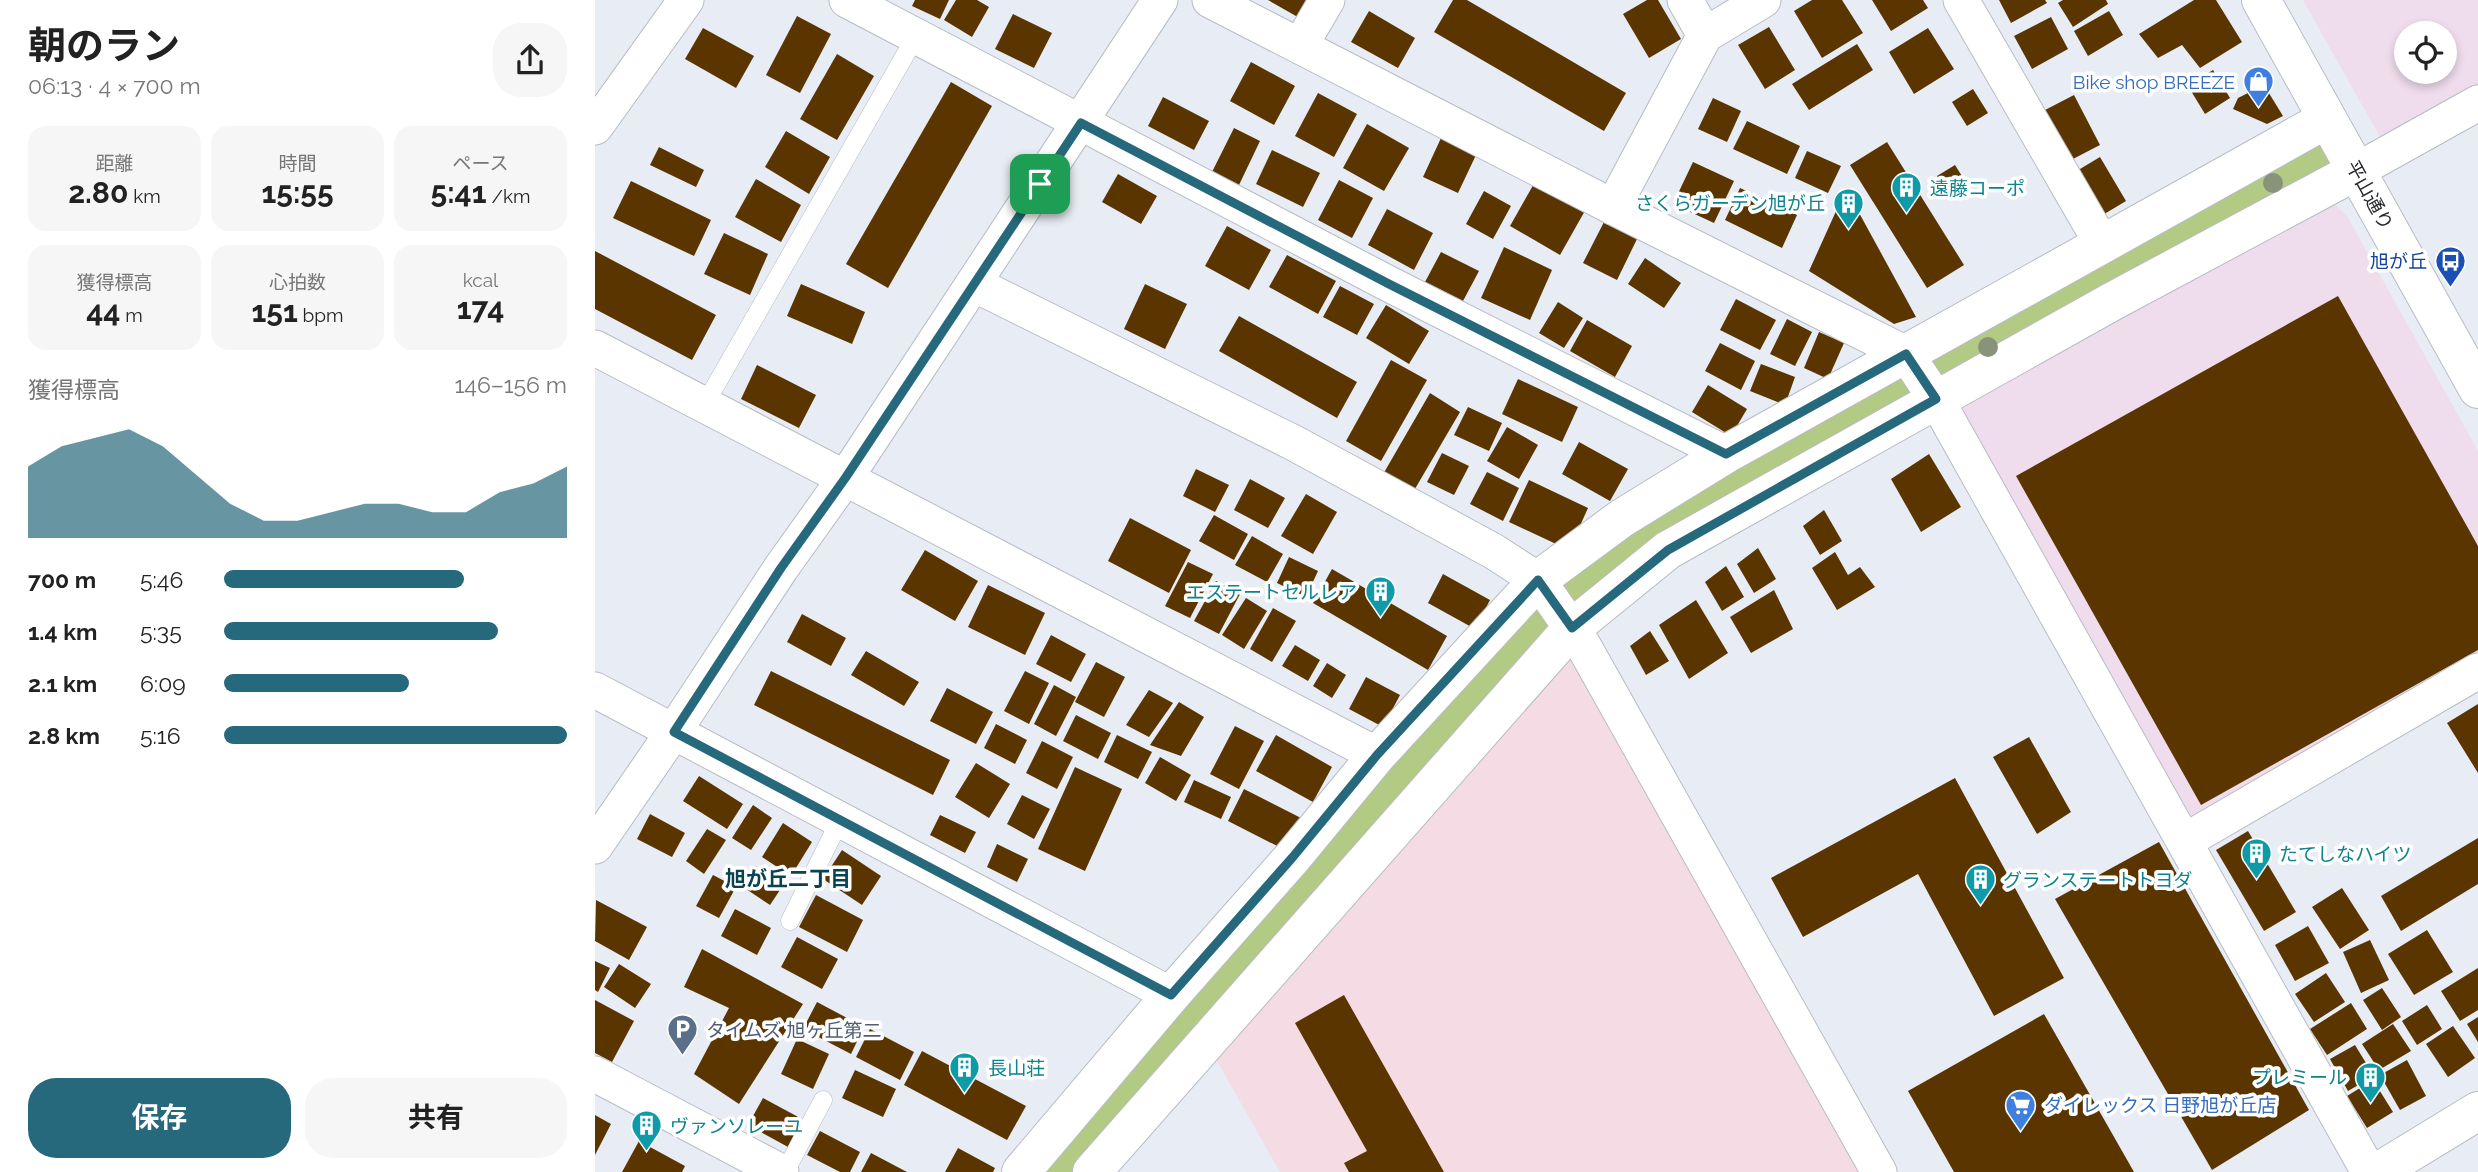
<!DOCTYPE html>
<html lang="ja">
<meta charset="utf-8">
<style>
:root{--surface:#fff;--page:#f6f6f6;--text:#222;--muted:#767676;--accent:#27697c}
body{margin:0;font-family:Raleway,"Noto Sans JP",sans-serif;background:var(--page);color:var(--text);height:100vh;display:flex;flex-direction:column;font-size:26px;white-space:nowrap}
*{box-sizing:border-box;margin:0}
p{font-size:23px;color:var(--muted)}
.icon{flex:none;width:38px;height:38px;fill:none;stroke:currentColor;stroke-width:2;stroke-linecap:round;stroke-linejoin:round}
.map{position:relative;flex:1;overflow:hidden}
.panel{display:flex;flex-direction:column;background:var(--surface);width:595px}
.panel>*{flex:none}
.controls{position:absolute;left:1799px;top:21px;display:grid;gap:14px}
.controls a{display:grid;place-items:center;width:63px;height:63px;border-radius:50%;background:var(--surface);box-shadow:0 4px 10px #0003;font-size:35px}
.pin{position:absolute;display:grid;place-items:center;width:60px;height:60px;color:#fff;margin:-30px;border-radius:14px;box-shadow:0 4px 10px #0006}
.round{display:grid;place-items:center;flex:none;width:74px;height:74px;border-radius:28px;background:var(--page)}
.headline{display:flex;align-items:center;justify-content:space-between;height:119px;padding:0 28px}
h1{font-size:38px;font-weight:700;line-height:52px}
.metrics{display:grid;grid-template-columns:repeat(3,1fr);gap:10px;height:119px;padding:7px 28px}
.metrics div{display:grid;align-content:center;border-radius:18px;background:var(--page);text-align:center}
.metrics b{font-size:30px;font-weight:700}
.metrics small{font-size:19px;font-weight:400}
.metrics p{font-size:19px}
.chart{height:196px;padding:14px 28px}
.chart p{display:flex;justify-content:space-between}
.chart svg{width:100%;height:126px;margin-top:7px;fill:var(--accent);opacity:.7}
.primary-button{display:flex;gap:14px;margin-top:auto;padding:14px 28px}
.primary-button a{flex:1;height:80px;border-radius:28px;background:var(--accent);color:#fff;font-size:28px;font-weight:700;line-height:80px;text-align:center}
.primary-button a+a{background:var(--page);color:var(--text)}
ul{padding:0 28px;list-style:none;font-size:23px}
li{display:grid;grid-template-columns:112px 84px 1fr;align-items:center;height:52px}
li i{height:18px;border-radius:9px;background:var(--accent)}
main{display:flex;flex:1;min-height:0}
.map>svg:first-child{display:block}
</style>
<main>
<section class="panel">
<div class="headline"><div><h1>朝のラン</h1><p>06:13 · 4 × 700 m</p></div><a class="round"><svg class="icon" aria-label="share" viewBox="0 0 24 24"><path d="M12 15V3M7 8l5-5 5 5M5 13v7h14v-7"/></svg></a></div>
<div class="metrics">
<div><p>距離</p><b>2.80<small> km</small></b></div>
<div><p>時間</p><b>15:55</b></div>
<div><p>ペース</p><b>5:41<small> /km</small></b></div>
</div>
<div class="metrics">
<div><p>獲得標高</p><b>44<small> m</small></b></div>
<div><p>心拍数</p><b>151<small> bpm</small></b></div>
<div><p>kcal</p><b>174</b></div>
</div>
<div class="chart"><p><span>獲得標高</span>146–156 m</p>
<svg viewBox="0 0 160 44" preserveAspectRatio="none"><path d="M0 44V19L10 12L20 9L30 6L40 12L50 22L60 32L70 38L80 38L90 35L100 32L110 32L120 35L130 35L140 28L150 25L160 19V44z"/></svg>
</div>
<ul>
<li><b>700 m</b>5:46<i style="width:70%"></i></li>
<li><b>1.4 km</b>5:35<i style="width:80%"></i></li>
<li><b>2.1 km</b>6:09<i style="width:54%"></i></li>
<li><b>2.8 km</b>5:16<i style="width:100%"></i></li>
</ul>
<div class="primary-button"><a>保存</a><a>共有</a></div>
</section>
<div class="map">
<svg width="1883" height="1172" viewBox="0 0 1883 1172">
<rect width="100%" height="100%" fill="#e8edf5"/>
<g fill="#efdced" fill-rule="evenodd">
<path d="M1708 0H1883V103L1794 153ZM1811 33H1850V72H1811Z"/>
<polygon points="1734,198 1752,216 1883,451 1883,671 1590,841 1350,414"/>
</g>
<polygon fill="#f4dbe4" points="988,645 1284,1172 685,1172 618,1054 970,661"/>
<polygon fill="#b3ca84" points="1732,119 1761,171 1073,550 497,1172 427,1172 943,580"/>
<g fill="#5a3500">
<polygon points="320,0 354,0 345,19 317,6"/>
<polygon points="361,0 382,0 394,7 377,37 349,20"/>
<polygon points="673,0 728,0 715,24"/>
<polygon points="858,0 872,0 1031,93 1009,131 839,32"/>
<polygon points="1052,0 1063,0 1086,39 1054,58 1028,14"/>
<polygon points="1217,0 1247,0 1268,33 1227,58 1199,11"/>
<polygon points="1277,0 1328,0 1333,8 1296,31"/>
<polygon points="1404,0 1450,0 1452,3 1416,23"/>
<polygon points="1468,0 1511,0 1513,4 1478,27 1463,3"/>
<polygon points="1599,0 1621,0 1647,42 1605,68 1587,45 1563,58 1544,34"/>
<polygon points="774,11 820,38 803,68 756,42"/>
<polygon points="1514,11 1528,35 1493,56 1479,31"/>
<polygon points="418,14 457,33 439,68 400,49"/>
<polygon points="202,16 236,34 205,93 171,75"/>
<polygon points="1456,17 1473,49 1437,69 1419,36"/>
<polygon points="1174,27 1200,70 1170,89 1143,45"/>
<polygon points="108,28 159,56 141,88 90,59"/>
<polygon points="1333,28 1359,69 1319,94 1294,52"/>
<polygon points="1262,44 1278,70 1214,110 1197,84"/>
<polygon points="242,54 279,76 242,140 205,119"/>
<polygon points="656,62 700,86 679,125 635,101"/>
<polygon points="1618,70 1635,98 1610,114 1593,86"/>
<polygon points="356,82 397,106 293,288 251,264"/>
<polygon points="1669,85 1688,116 1672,124 1638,109 1643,98"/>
<polygon points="1378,89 1393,113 1372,126 1357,102"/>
<polygon points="723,93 762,114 739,157 700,136"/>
<polygon points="1479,95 1505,145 1476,160 1450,110"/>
<polygon points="568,97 614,121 599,150 553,126"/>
<polygon points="1118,98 1146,111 1132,142 1103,129"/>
<polygon points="1152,121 1205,146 1192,174 1138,149"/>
<polygon points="772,124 814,148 789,191 748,168"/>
<polygon points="639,128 665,141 644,185 617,172"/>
<polygon points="191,131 235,157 214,194 170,167"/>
<polygon points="846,138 881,155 863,193 828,177"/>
<polygon points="1292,142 1369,265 1332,288 1255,165"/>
<polygon points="64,147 109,170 101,187 55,165"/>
<polygon points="677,150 725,173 708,207 661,184"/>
<polygon points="1212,151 1246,166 1233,193 1200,178"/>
<polygon points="1505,157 1531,201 1506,216 1480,172"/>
<polygon points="1098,162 1139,181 1119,223 1078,204"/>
<polygon points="1360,165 1375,189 1357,200 1342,176"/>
<polygon points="523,174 562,196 546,224 507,202"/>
<polygon points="161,179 206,205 186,242 140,217"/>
<polygon points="744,180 778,198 757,238 723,220"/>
<polygon points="941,180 991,209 965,255 915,226"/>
<polygon points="36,181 116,220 99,256 18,218"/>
<polygon points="1145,188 1202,215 1187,248 1130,220"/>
<polygon points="1251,189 1321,317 1299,324 1214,271"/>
<polygon points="889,191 916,206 898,239 871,224"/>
<polygon points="792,209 838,233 819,270 773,245"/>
<polygon points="1010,220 1043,237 1022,280 988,263"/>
<polygon points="632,226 676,250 654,290 610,266"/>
<polygon points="129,233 173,254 155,295 109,274"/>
<polygon points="909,247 957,270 935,320 886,298"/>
<polygon points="0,251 121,315 97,360 0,309"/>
<polygon points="846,252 884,271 868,301 830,282"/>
<polygon points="692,255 741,281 723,314 674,287"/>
<polygon points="1050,258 1086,283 1069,308 1033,284"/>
<polygon points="206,284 270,312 257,344 192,316"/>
<polygon points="550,284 592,304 570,349 529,329"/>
<polygon points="745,286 779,304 762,335 728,317"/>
<polygon points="1743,296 1883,546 1883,650 1606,805 1421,476"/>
<polygon points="1141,299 1181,320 1165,350 1125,330"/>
<polygon points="963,302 988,318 969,348 944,333"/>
<polygon points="791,305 834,331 814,364 771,338"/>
<polygon points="644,316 762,382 742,418 624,351"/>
<polygon points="1192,319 1217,332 1200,366 1175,354"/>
<polygon points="992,320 1037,346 1020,377 975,351"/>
<polygon points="1224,332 1249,343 1233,379 1209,368"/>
<polygon points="1125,343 1160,361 1146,390 1110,371"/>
<polygon points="796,360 832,380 786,461 751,441"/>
<polygon points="1166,364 1200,377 1190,405 1155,391"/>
<polygon points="162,365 221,395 204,428 146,399"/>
<polygon points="923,379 983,407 967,442 907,414"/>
<polygon points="1113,385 1152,409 1136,436 1097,412"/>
<polygon points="835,393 865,412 817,494 787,476"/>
<polygon points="873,407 907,423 894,451 859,435"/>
<polygon points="912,427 943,445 924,479 892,461"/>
<polygon points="984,442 1033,469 1015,501 967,474"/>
<polygon points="847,453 874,466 859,495 832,482"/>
<polygon points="1334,454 1366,507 1326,532 1296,479"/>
<polygon points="601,469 634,485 620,512 588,496"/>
<polygon points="892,472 924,488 908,521 875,504"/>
<polygon points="655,479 690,498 673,528 639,510"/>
<polygon points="934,480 993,508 974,550 914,522"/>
<polygon points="711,494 742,512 718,554 686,536"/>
<polygon points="1229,510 1247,541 1225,555 1208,526"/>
<polygon points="619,515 653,534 639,560 604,541"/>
<polygon points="535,518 596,550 574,593 513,561"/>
<polygon points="657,536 688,554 672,582 640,565"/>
<polygon points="1163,548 1181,579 1159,593 1142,564"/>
<polygon points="330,550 383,581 360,621 306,590"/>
<polygon points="1240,552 1253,575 1265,567 1280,587 1242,610 1217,568"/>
<polygon points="694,557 723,571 711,597 682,583"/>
<polygon points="593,562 618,574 595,618 570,606"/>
<polygon points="1131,566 1149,597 1127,611 1110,582"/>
<polygon points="737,569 852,636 833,670 718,603"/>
<polygon points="848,574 895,600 880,629 833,603"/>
<polygon points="621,581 645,594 624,634 599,621"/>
<polygon points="393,585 450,613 430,655 373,627"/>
<polygon points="1179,590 1198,629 1156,653 1135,617"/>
<polygon points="651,598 672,611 649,649 627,635"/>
<polygon points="1101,600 1133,653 1094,679 1064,625"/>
<polygon points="678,608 701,621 677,662 655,649"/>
<polygon points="207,614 251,638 236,666 192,642"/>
<polygon points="1055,631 1074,661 1051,675 1035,646"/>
<polygon points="456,635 491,654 476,682 441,664"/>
<polygon points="700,645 725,660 713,681 687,666"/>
<polygon points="271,651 324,682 309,706 256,675"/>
<polygon points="501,662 530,677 509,717 480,702"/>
<polygon points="732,663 751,675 737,698 718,686"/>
<polygon points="176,671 355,760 338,795 159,705"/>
<polygon points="430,671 454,683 434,724 409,711"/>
<polygon points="771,677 805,695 788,727 754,709"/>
<polygon points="459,685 481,697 461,736 439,724"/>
<polygon points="352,688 398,712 381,744 335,721"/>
<polygon points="554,690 578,703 554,737 531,725"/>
<polygon points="584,702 609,717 586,756 555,745"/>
<polygon points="1883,704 1883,773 1852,723"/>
<polygon points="481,715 516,733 503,759 468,741"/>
<polygon points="401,724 432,740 420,764 389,748"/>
<polygon points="640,726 669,741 644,789 615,774"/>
<polygon points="522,735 557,752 543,779 509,762"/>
<polygon points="681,735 737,767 718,802 661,771"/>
<polygon points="1434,737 1476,812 1442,834 1398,757"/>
<polygon points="447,741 478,757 462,789 431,773"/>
<polygon points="565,757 596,775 581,801 550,783"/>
<polygon points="381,763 415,784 394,818 360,797"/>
<polygon points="480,767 527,789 490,871 443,849"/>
<polygon points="104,776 148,804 132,829 88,801"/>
<polygon points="1360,778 1469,978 1399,1016 1323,874 1208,937 1176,878"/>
<polygon points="599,780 636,797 626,819 589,802"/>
<polygon points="649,789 706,818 690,850 633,821"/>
<polygon points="427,795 455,809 439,839 412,824"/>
<polygon points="158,805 177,818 156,850 137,838"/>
<polygon points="55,814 90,833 77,857 42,839"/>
<polygon points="345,815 381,832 370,853 335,835"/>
<polygon points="188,823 217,842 196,876 167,857"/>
<polygon points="112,829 131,840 109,874 91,861"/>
<polygon points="1653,831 1701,912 1669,931 1621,850"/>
<polygon points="1883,838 1883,884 1806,931 1786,896"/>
<polygon points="1564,842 1714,1110 1617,1170 1460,899"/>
<polygon points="402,844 433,859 422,882 392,867"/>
<polygon points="247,850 286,876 267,905 228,879"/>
<polygon points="161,866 189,884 175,905 148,887"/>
<polygon points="118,875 141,887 124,918 101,906"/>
<polygon points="1747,888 1774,930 1745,949 1717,907"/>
<polygon points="221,895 268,920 252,952 204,927"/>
<polygon points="1,900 52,927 34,960 0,941"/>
<polygon points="140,909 176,928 162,955 126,936"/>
<polygon points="1713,926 1734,963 1700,981 1680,945"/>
<polygon points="1832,930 1858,972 1819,995 1793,954"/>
<polygon points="202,937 243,959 227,989 186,967"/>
<polygon points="1775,940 1794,980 1766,993 1748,952"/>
<polygon points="107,949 208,1004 144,1104 99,1074 134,1008 89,987"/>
<polygon points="0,961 15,968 3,992 0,990"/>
<polygon points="24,964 56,984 40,1008 9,987"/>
<polygon points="1883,968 1883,1010 1865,1021 1846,991"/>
<polygon points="1731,973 1750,1002 1719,1022 1700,994"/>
<polygon points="1787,988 1806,1017 1787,1030 1768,1000"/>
<polygon points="749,995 849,1172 754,1172 749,1163 772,1151 700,1023"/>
<polygon points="0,1000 39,1021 17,1062 0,1053"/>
<polygon points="222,1002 269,1027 256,1054 208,1029"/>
<polygon points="1756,1003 1772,1029 1732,1055 1715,1029"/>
<polygon points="1832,1005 1847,1029 1822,1045 1807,1021"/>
<polygon points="1449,1014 1539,1172 1359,1172 1313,1091"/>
<polygon points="1883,1017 1883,1042 1872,1024"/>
<polygon points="1798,1024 1816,1051 1784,1070 1767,1044"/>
<polygon points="1858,1026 1880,1058 1853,1077 1831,1044"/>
<polygon points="275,1029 319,1052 305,1080 261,1057"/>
<polygon points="202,1039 234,1054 218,1089 186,1074"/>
<polygon points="1760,1045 1779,1076 1753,1091 1735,1059"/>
<polygon points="327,1051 431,1106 412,1140 309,1085"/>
<polygon points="1812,1060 1831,1096 1805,1110 1785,1075"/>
<polygon points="260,1070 301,1089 288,1117 247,1098"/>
<polygon points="1778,1080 1798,1112 1772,1128 1752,1096"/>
<polygon points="168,1098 207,1119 193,1147 153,1125"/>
<polygon points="0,1115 16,1124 0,1155"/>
<polygon points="225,1131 265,1152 255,1172 245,1172 212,1155"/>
<polygon points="44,1141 90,1166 87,1172 27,1172"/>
<polygon points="363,1148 400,1168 398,1172 350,1172"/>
<polygon points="276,1153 312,1172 266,1172"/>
</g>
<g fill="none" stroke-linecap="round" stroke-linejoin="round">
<defs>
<g id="service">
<polyline points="110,404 321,36"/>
<polyline points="195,921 245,820"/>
<polyline points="190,1172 228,1100"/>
</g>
<g id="minor">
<polyline points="252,0 794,284 1131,454"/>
<polyline points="615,0 1018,207 1311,354 1341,399 1774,1172"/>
<polyline points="1090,0 1110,35"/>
<polyline points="1366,0 1507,244"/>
<polyline points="705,46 732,0"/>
<polyline points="0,127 91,0"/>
<polyline points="1761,171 1883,103"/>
<polyline points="1018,207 1110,35 1168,0"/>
<polyline points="379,284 699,443 898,551 943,580 988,645 1284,1172"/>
<polyline points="0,348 782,755"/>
<polyline points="0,690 576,995"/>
<polyline points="1590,841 1883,671"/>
<polyline points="0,846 79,731 186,568 251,477 565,0"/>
<polyline points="0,1074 186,1172"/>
</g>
<g id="tertiary">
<polyline points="426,1172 576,995 697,858 782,755 943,580 1027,518 1131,454 1732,119"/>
<polyline points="497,1172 977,628 1073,550 1518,301 1761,171"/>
<polyline points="1783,1172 1883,1111"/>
</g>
<polyline id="secondary" points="1666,0 1883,389"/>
</defs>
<use href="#service" stroke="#b7bcc4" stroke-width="19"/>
<use href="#minor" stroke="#b7bcc4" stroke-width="37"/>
<use href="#tertiary" stroke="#b7bcc4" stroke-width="40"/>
<use href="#secondary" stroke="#b7bcc4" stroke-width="40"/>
<use href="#service" stroke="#fff" stroke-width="18"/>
<use href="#minor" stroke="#fff" stroke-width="35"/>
<use href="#tertiary" stroke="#fff" stroke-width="38"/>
<use href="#secondary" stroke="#fff" stroke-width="38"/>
</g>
<g fill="#89937a">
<circle cx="1678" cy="183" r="10"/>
<circle cx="1393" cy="347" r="10"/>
</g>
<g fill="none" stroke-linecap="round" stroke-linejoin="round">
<defs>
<polygon id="route" points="486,123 794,284 1131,454 1311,354 1341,399 1073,550 977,628 943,580 782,755 697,858 576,995 79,732 186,568 251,477"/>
</defs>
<use href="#route" stroke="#fff" stroke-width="14"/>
<use href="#route" stroke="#27697c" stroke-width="9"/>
</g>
<defs>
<symbol id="shop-pin" viewBox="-11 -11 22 30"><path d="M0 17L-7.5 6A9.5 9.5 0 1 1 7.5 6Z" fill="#3f7fe0" stroke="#fff"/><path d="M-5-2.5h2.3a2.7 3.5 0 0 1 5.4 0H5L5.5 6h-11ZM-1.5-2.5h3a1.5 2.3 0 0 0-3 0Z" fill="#fff"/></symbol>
<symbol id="building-pin" viewBox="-11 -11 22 30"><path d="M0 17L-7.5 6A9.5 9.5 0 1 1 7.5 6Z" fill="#0f9aa8" stroke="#fff"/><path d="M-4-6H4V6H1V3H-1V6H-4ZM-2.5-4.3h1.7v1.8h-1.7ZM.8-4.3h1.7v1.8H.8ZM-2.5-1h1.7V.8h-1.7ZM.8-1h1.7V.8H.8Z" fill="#fff"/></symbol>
<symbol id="bus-pin" viewBox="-11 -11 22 30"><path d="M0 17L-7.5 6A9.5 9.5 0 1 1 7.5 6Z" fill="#1a4fb4" stroke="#fff"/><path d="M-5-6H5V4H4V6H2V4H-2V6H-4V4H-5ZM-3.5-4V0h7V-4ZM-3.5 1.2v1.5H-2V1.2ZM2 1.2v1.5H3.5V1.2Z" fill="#fff"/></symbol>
<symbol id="parking-pin" viewBox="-11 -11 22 30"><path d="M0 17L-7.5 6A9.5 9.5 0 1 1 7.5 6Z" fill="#5c6f8a" stroke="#fff"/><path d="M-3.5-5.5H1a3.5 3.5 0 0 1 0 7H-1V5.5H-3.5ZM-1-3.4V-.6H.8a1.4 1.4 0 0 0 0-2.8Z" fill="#fff"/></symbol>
<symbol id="supermarket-pin" viewBox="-11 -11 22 30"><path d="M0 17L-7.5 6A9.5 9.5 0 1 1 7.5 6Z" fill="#3f7fe0" stroke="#fff"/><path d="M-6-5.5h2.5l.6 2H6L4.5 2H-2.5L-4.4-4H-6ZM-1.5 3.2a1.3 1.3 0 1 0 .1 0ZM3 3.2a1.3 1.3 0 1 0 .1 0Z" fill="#fff"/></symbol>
</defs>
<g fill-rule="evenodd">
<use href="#shop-pin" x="1646" y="64" width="35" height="47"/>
<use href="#building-pin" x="1294" y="170" width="35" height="47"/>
<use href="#building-pin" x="1236" y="186" width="35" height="47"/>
<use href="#bus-pin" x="1838" y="244" width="35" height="47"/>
<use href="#building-pin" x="768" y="574" width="35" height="47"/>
<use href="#building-pin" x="1644" y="836" width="35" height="47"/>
<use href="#building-pin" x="1368" y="862" width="35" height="47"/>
<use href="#parking-pin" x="70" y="1012" width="35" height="47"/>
<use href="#building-pin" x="352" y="1050" width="35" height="47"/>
<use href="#building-pin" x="1758" y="1060" width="35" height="47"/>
<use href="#supermarket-pin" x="1408" y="1088" width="35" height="47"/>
<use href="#building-pin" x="34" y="1108" width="35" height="47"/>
</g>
<g text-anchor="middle" stroke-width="7" stroke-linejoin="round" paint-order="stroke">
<g font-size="19" fill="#366cbe" stroke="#fff" text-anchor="end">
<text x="1640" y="89">Bike shop BREEZE</text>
<text x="1449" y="1112" text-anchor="start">ダイレックス 日野旭が丘店</text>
</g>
<g font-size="19" fill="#0d838f" stroke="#fff" text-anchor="start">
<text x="1335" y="195">遠藤コーポ</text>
<text x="1230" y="210" text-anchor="end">さくらガーデン旭が丘</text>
<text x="762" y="599" text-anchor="end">エステートセルレア</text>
<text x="1684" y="861">たてしなハイツ</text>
<text x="1408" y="887">グランステートトヨダ</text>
<text x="393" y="1075">長山荘</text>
<text x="1752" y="1084" text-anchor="end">プレミール</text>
<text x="75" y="1133">ヴァンソレーユ</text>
</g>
<g font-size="19" fill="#27292c" stroke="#fff">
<text transform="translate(1775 195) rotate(61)" y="7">平山通り</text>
</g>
<g font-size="19" fill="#164399" stroke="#fff" text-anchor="end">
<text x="1832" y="268">旭が丘</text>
</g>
<g font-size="19" fill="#4e5e75" stroke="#fff" text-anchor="start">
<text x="111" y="1037">タイムズ 旭ヶ丘第二</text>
</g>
<g font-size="21" font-weight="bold" fill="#094251" stroke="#fff">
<text x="193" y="886">旭が丘二丁目</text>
</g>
</g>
</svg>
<div class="controls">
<a><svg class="icon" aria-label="locate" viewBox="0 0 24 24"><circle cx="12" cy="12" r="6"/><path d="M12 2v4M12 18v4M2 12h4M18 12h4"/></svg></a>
</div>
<div class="pin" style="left:445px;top:184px;background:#1e9e55"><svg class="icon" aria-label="arrive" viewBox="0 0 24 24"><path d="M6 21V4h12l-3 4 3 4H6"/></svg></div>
</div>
</main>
